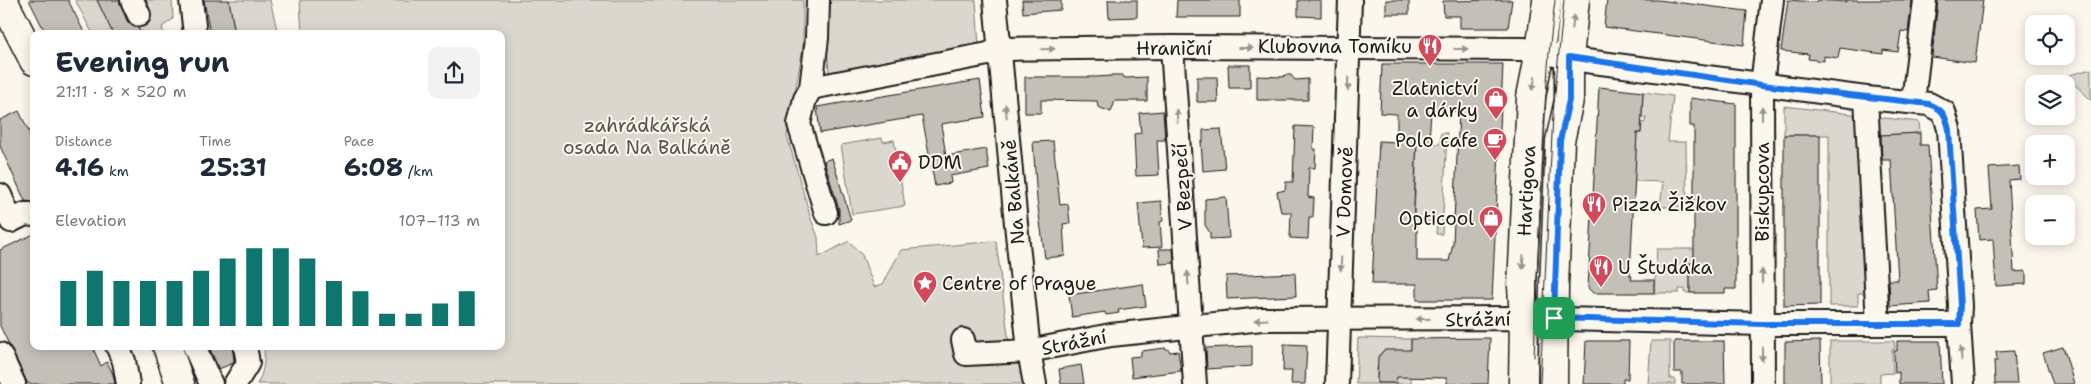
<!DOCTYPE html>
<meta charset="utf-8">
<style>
:root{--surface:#fff;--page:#f2f2f3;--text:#1f2937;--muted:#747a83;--accent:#0f766e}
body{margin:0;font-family:"Shantell Sans",sans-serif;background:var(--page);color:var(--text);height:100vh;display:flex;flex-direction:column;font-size:19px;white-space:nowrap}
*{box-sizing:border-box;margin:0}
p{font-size:16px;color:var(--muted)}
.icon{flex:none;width:28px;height:28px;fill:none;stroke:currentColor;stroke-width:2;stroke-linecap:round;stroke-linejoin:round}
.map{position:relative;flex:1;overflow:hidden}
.panel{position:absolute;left:30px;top:30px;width:475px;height:320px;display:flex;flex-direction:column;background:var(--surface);border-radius:10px;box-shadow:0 2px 12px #0003}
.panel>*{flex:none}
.tools{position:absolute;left:2025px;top:15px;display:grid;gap:10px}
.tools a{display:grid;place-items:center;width:50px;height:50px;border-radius:10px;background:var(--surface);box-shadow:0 2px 12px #0003;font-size:25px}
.pin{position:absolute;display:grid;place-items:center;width:42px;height:42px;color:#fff;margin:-21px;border-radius:10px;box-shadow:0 2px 8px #0006}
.round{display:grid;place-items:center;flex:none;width:52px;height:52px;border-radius:10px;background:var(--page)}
.head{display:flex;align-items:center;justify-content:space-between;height:85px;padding:0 25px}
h1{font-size:28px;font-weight:700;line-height:38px}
.metrics{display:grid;grid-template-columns:repeat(3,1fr);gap:8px;height:85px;padding:5px 25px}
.metrics div{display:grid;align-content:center}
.metrics b{font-size:25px;font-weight:700}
.metrics small{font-size:14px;font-weight:400}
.metrics p{font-size:14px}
.chart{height:140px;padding:10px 25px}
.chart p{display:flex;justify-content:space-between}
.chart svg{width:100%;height:90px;margin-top:5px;stroke:var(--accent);stroke-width:6}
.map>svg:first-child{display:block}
</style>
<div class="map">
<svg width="2091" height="384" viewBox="0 0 2091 384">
<rect width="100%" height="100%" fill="#fbf7ec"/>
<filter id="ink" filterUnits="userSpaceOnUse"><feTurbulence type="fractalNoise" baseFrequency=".02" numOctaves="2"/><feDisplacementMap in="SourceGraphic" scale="10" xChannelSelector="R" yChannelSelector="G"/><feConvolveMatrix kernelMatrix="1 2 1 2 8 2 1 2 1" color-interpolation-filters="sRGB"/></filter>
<g filter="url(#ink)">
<g fill="#dad7ce" stroke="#7b7a75">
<polygon points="75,0 97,0 112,31 135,20 135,0 172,0 173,19 162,27 164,34 142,34 139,29 129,34 93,34"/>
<polygon points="229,0 270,0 278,34 235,34"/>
<path d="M300 0H803V48L787 136 811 219 818 237 819 257 849 241 862 255 874 287 883 284 901 250 996 241 1010 351 1026 365 1030 384H257C264 372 265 360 264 346H501V34H302Z"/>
<polygon points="828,0 976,0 979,48 830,80 827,50"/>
<polygon points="2091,69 2091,100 2066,76"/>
<polygon points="1643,92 1673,96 1668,142 1686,142 1687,207 1660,207 1663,182 1634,181 1637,133 1641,133 1642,123 1645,122 1646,118 1642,118"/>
<polygon points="1784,106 1919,122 1920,133 1879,135 1866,293 1858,293 1858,306 1829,306 1829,135 1784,135"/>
<polygon points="1441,133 1447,133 1442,234 1436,234 1437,222 1414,221 1417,143 1440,144"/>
<polygon points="882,138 883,142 894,140 905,206 852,214 841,145"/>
<polygon points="1657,249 1694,249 1694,263 1690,263 1690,293 1685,293 1685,289 1679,289 1679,293 1654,293"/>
<polygon points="1358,338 1411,339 1411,350 1385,353 1383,351 1378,356 1380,358 1380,367 1377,367 1377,382 1397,376 1411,376 1411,384 1356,384"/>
<polygon points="1651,341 1670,341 1670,379 1675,379 1675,384 1648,384"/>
<polygon points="1830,341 1894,341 1895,349 1892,350 1893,373 1880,374 1880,384 1830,384"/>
</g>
<g fill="#c3c0b8" stroke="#1c1c1c" fill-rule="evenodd">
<polygon points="29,0 68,0 85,34 46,34"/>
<polygon points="97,0 119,0 127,21 132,26 138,28 141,34 113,34"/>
<polygon points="204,0 229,0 235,34 210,34"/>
<polygon points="1022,0 1061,0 1061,10 1023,13"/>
<polygon points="1108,0 1137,0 1137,17 1109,18"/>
<polygon points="1177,0 1240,0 1240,17 1176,17"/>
<polygon points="1298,0 1321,0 1321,17 1298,16"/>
<rect x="1386" y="0" width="23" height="14"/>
<polygon points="1512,0 1508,28 1460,28 1460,16 1444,16 1443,1"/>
<polygon points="1607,0 1658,0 1747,11 1744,45 1604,27"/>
<polygon points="1788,0 1816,2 1817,0 1846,2 1846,0 1912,0 1908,32 1901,31 1898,52 1883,50 1883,54 1840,48 1838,58 1824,56 1824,61 1808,59 1809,54 1781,51"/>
<polygon points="1938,0 1983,0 1975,63 1932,57"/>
<path d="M1382 64H1503L1492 300H1417V284H1372L1379 141 1397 142V114L1380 113ZM1431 111H1459L1453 244 1449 261H1417V225H1413L1417 140 1429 141Z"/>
<polygon points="1228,65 1250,65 1250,88 1229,88"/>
<polygon points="1111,75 1123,75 1123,77 1126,78 1147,77 1147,101 1115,101 1111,112 1098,107 1097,101 1041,100 1041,113 1025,113 1025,77 1096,77 1111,76"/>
<polygon points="1285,75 1291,75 1295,80 1308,79 1308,100 1257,100 1257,76 1283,77"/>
<polygon points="1197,77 1217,77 1218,102 1197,102"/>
<polygon points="980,80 985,117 941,124 946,156 986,149 989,169 950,176 951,183 935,186 922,116 820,133 817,107"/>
<polygon points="1599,87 1643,92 1641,133 1637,133 1630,276 1632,276 1631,280 1654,280 1654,293 1593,293 1588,288"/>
<polygon points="1690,98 1736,104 1736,289 1725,289 1725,293 1690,293 1690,263 1694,263 1694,126 1690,126"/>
<polygon points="19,111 34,142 34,202 25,201 0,146 0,120"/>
<polygon points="1163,111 1165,140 1157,140 1159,175 1136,176 1134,134 1141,133 1139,113"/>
<polygon points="1295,126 1314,127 1313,149 1316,149 1315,168 1309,168 1308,197 1314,198 1313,217 1309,217 1308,239 1290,238 1291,212 1281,212 1277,192 1285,190 1286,182 1293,182"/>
<polygon points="1221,129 1225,169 1203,171 1201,142 1203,142 1203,130"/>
<polygon points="1920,133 1920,145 1928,145 1937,290 1929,291 1930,303 1890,306 1889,280 1898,280 1891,160 1882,160 1881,135"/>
<polygon points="1784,135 1820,135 1820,305 1784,306"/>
<polygon points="1053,141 1060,205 1068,204 1070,223 1063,224 1065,256 1045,258 1037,200 1033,142"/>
<polygon points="832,158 851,220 839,224 839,209 824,161"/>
<polygon points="2019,166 2020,179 2009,180 2014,272 2026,271 2026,284 1996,286 1993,239 1979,240 1977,210 1992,209 1989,168"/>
<polygon points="1226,197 1229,238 1210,239 1210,233 1205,225 1205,199"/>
<polygon points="1161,201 1163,221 1160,222 1162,247 1142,248 1138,203"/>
<polygon points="34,234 34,346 92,346 101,366 107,362 113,374 115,384 28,384 0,326 0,250"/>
<polygon points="1159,249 1173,249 1174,263 1160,264"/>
<polygon points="1295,273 1296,296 1227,299 1226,276"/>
<polygon points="1143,284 1146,306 1118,310 1119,313 1106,315 1105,312 1072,317 1069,295"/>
<polygon points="1490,338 1488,384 1447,384 1447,378 1397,377 1396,383 1377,383 1378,357 1384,350 1411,350 1411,339"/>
<polygon points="1586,341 1629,341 1628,379 1623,379 1623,384 1584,384"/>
<polygon points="1674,341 1724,341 1725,384 1682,384 1682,372 1674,372"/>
<polygon points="1820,341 1821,384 1785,384 1785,342"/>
<polygon points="1897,341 1940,341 1942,384 1899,384 1899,372 1895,373 1894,351 1897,351"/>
<polygon points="1284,344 1307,345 1305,384 1291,384 1292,371 1283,371"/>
<polygon points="211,346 232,346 234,360 233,363 219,369 209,347"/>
<polygon points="1252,346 1252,366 1207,369 1206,348"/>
<polygon points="2063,347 2066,356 2074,384 2053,384 2043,353"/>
<polygon points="1165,348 1169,350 1170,352 1178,351 1181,371 1132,377 1130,357 1141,356 1141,351"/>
<polygon points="2014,351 2017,384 1995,384 1994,361 1997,361 1996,352"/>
<polygon points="1081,365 1084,384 1061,384 1059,369"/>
</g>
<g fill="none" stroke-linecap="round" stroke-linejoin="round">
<defs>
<g id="minor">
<polyline points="132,0 139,15"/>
<polyline points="191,0 195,34"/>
<polyline points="818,0 817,38 811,88 805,99 799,124 826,213"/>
<polyline points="995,0 1016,224 1029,351 1035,384"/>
<polyline points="1172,47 1195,384"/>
<polyline points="811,88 988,54 999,49 1172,47 1524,49 1586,61 1866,98 1929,104 1944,112 1949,129 1960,306 1959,324 1963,384"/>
<polyline points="1866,98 1878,324"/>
<polyline points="1913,102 1925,0"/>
<polyline points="0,195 11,221 25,214 34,215"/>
<polyline points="963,340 966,354 1029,351 1111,335 1262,319 1524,318 1762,324 1959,324"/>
<polyline points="117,346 124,361 128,384"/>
<polyline points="194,346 211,384"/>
<polyline points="0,354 14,384"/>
<polyline points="235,384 248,363 245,346"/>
<polyline points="1337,384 1350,0"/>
<polyline points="1763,384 1762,85 1772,0"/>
</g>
<g id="major">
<polyline points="3,0 34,61"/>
<polyline points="167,346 180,384"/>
<polyline points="1523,384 1524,318 1522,286 1531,97 1540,51 1547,0"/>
<polyline points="1553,384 1554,287 1560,141 1569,100 1569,57 1575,0"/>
</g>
</defs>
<use href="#minor" stroke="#1c1c1c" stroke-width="26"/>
<use href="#major" stroke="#1c1c1c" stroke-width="31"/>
<use href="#minor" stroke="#fbf7ec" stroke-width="22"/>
<use href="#major" stroke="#fbf7ec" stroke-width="28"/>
<g stroke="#1c1c1c" stroke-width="1">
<polyline points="1544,124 1549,53 1555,0"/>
<polyline points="1534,357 1540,209"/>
<polyline points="1540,384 1553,113 1564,0"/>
</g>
</g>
<defs><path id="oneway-solid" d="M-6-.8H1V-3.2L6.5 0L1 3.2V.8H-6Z" transform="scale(1.25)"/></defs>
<g fill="#97948e">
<use href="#oneway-solid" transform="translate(1573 22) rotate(-84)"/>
<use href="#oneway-solid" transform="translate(1246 48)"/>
<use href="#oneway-solid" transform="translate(1048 49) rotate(-1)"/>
<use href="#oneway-solid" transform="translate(1461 49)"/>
<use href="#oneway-solid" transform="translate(1534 83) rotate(101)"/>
<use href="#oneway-solid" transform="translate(1348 84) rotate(92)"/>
<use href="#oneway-solid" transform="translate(1006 111) rotate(-96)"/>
<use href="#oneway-solid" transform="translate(1762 113) rotate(-90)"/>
<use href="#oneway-solid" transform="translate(1177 116) rotate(-94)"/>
<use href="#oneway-solid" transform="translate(1523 262) rotate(93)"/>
<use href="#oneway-solid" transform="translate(1341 264) rotate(92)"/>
<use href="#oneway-solid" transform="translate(1762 276) rotate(-90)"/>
<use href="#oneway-solid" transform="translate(1188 278) rotate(-94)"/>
<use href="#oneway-solid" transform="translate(1423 319) rotate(179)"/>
<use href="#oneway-solid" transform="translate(1261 320) rotate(177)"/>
<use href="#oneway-solid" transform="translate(1762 354) rotate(90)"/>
<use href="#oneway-solid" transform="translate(1961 354) rotate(-94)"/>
</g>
</g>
<g fill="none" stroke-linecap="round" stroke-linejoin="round" filter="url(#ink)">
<defs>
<path id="route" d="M1569 57 1762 85 1929 104C1943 109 1946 116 1949 130L1960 306 1959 324H1762L1554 318 1560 141 1569 100Z"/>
</defs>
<use href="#route" stroke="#fff" stroke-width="10"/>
<use href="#route" stroke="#1a73e8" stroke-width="6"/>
</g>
<defs>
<symbol id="restaurant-pin" viewBox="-11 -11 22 30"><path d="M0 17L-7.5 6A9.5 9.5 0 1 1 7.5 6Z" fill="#d1495b" stroke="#fbf7ec"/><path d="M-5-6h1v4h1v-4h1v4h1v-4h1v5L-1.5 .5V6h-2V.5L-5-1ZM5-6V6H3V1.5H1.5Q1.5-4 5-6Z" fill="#fff"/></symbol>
<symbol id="shop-pin" viewBox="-11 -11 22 30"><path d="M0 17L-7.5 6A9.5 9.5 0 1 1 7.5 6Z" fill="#d1495b" stroke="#fbf7ec"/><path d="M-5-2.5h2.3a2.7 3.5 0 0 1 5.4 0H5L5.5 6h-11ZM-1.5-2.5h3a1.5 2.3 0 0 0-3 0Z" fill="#fff"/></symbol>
<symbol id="cafe-pin" viewBox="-11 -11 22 30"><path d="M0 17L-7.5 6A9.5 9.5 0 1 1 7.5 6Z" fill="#d1495b" stroke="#fbf7ec"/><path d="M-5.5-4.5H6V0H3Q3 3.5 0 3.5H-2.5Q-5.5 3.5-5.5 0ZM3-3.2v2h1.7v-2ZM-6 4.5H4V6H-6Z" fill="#fff"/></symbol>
<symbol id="civic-pin" viewBox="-11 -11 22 30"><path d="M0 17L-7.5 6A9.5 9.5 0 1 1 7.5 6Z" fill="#d1495b" stroke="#fbf7ec"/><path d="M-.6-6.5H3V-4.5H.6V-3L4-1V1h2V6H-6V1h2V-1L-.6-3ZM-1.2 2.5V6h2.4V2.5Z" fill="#fff"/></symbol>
<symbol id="sight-pin" viewBox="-11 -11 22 30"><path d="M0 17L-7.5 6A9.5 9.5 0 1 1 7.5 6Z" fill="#d1495b" stroke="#fbf7ec"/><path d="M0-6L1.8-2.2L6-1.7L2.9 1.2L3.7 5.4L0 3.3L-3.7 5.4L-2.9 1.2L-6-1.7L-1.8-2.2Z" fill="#fff"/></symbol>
</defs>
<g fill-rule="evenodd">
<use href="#restaurant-pin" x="1416" y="32" width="28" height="38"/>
<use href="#shop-pin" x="1482" y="85" width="28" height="38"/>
<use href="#cafe-pin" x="1481" y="126" width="28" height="38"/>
<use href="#civic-pin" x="886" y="148" width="28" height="38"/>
<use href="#restaurant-pin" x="1580" y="190" width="28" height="38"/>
<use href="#shop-pin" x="1477" y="204" width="28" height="38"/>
<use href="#restaurant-pin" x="1587" y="253" width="28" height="38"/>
<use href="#sight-pin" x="911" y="269" width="28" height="38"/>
</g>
<g text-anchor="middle" stroke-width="4" stroke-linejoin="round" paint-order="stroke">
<g font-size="19" fill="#1c1c1c" stroke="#fbf7ec" text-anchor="end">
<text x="1412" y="53">Klubovna Tomíku</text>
<text x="1478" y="95">Zlatnictví<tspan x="1478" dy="22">a dárky</tspan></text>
<text x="1478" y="147">Polo cafe</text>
<text x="918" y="169" text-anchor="start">DDM</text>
<text x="1612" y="211" text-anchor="start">Pizza Žižkov</text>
<text x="1474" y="225">Opticool</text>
<text x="1618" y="274" text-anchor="start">U Študáka</text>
<text x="942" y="290" text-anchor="start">Centre of Prague</text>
</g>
<g font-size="19" fill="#1c1c1c" stroke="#fbf7ec">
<text x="1174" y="55">Hraniční</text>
<text transform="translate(1182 187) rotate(-94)" y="7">V Bezpečí</text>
<text transform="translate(1526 191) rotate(-87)" y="7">Hartigova</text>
<text transform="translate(1013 192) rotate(-95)" y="7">Na Balkáně</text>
<text transform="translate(1344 192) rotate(-88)" y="7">V Domově</text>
<text transform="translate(1762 192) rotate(-90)" y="7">Biskupcova</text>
<text transform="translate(1478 319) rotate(-1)" y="7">Strážní</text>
<text transform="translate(1074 342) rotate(-11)" y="7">Strážní</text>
</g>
<g font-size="19" fill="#555451" stroke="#fbf7ec">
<text x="647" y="132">zahrádkářská<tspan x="647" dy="22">osada Na Balkáně</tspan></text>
</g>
</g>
</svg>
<div class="tools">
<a><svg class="icon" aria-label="locate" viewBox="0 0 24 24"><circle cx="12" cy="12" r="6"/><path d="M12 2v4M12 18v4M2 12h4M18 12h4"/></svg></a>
<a><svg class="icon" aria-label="layers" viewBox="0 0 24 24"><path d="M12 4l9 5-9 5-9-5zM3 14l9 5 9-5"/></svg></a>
<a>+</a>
<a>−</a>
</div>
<div class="pin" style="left:1554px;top:318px;background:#1e9e55"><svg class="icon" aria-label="arrive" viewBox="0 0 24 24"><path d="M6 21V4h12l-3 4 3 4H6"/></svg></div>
<section class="panel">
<div class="head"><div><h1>Evening run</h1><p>21:11 · 8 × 520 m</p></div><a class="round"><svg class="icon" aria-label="share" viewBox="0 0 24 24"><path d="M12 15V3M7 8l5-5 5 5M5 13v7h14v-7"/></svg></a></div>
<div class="metrics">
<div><p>Distance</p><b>4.16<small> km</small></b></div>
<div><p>Time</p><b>25:31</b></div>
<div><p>Pace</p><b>6:08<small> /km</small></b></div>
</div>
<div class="chart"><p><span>Elevation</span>107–113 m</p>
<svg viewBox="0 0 160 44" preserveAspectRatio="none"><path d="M5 44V22M15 44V17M25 44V22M35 44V22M45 44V22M55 44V17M65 44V11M75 44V6M85 44V6M95 44V11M105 44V22M115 44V27M125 44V38M135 44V38M145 44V33M155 44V27"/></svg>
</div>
</section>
</div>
